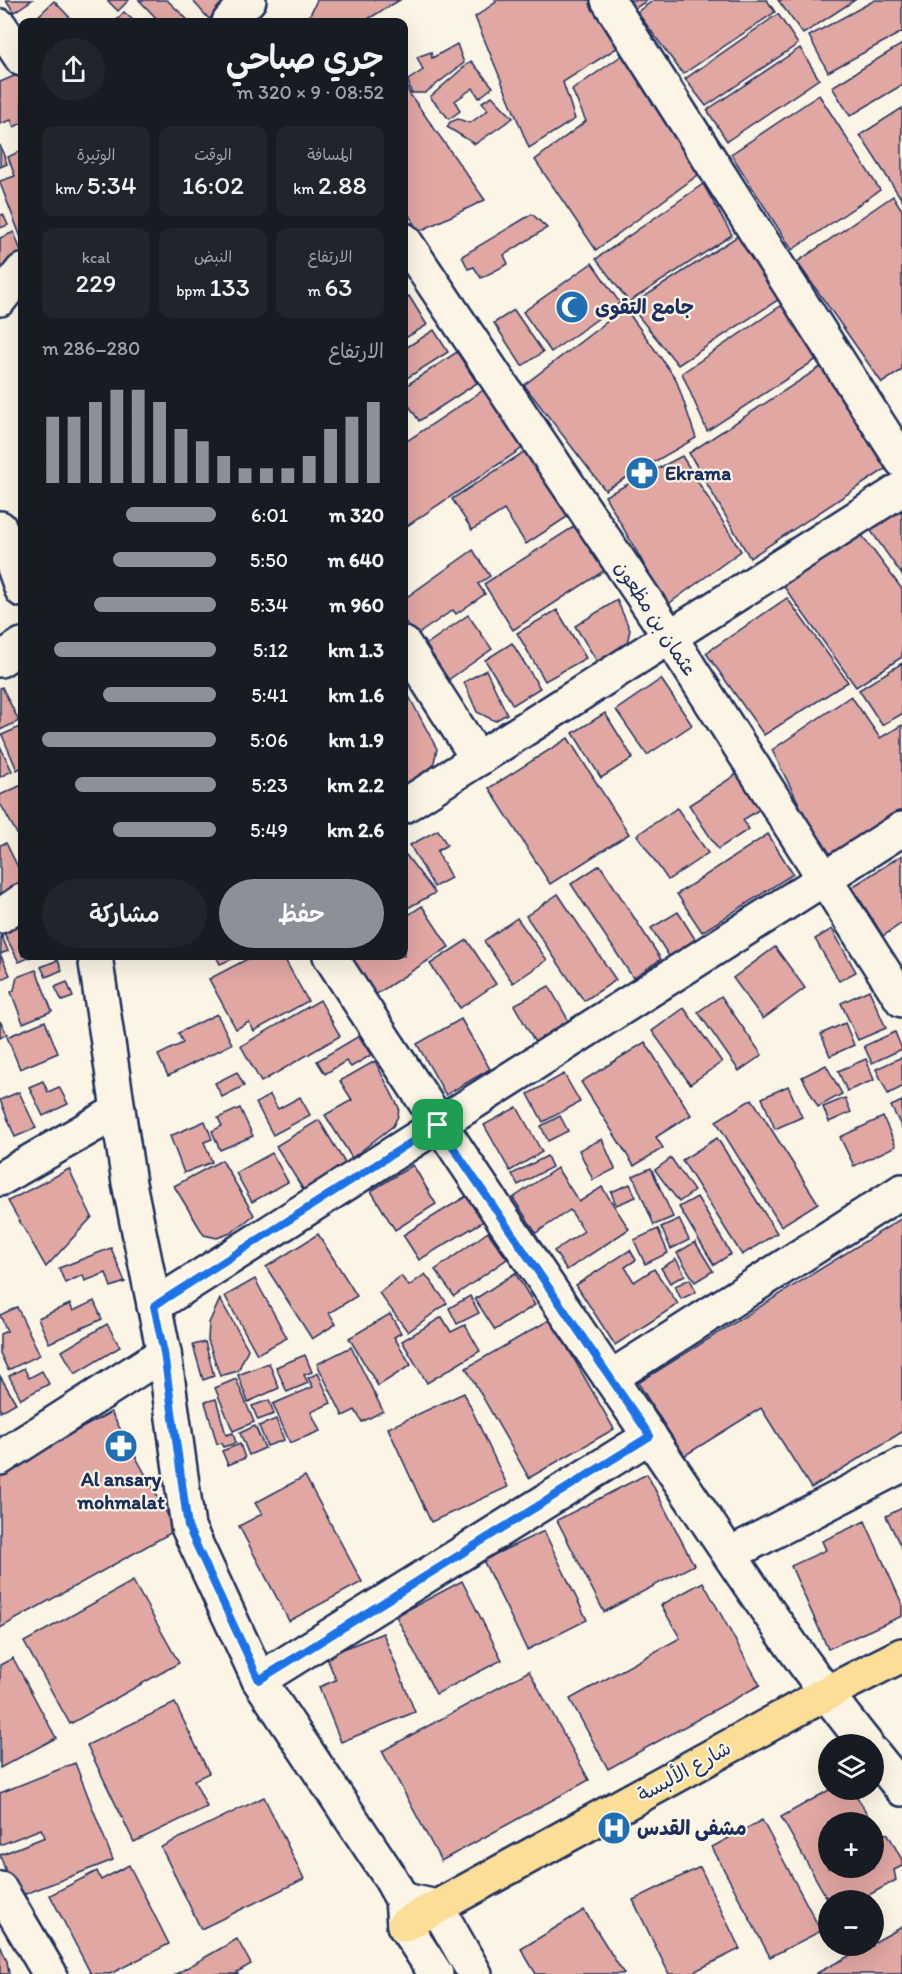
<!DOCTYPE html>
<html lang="ar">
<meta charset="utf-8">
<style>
:root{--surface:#171b24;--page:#20242c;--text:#f1f3f6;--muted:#9ea1a6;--accent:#8c9099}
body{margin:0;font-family:Itim,"Playpen Sans Arabic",sans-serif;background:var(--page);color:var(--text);direction:rtl;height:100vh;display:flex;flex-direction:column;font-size:22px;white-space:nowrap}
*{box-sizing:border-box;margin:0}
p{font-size:20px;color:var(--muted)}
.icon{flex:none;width:33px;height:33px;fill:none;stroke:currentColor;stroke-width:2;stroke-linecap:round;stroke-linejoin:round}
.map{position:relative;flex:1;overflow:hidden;direction:ltr}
.details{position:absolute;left:18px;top:18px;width:390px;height:942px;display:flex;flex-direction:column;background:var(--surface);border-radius:12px;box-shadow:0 6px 24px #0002;direction:rtl}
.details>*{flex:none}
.controls{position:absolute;left:818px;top:1734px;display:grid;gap:12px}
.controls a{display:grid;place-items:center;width:66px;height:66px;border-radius:50%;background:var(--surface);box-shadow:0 6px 24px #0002;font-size:30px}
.pin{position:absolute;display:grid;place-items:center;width:51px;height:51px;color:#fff;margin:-26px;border-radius:12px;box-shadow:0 3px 9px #0006}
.round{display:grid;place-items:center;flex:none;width:63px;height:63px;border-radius:32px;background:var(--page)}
.head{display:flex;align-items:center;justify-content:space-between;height:102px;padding:0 24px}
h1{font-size:33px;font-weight:600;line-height:45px}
.stats{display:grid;grid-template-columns:repeat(3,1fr);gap:9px;height:102px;padding:6px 24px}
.stats div{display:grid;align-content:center;border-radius:12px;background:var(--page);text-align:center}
.stats b{font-size:26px;font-weight:600}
.stats small{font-size:16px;font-weight:400}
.stats p{font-size:16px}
.chart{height:168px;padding:12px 24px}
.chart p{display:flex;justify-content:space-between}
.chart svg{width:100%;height:108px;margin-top:6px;stroke:var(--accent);stroke-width:6}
.button{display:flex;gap:12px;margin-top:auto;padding:12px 24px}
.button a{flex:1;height:69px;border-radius:36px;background:var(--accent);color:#fff;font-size:24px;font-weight:600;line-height:69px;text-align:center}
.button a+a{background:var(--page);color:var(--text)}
ul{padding:0 24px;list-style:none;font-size:20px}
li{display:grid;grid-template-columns:96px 72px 1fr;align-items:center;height:45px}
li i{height:15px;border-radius:8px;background:var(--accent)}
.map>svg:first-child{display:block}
</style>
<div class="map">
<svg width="902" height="1974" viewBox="0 0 902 1974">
<rect width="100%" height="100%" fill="#fcf5e5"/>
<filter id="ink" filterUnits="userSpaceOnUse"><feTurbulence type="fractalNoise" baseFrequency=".0167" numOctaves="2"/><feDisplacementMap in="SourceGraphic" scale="12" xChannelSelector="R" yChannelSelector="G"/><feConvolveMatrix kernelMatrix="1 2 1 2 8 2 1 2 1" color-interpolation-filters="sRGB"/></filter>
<g filter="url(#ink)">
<g fill="#e1a7a3" stroke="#1b2f5e" stroke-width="1.5">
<polygon points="6,0 32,0 14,12"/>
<polygon points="107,0 129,0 118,11"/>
<polygon points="139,0 167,0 190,22 160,22"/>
<polygon points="192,0 230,0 209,19"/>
<polygon points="317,0 400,0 363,22 309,22 309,17"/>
<polygon points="495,0 590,0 620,46 563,82 575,119 529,148 475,17 496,2"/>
<polygon points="629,0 648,0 634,9"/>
<polygon points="654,0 767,0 775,12 683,74 637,12"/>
<polygon points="778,0 855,0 803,34"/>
<polygon points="875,0 902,0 902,32 828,72 809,36"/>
<polygon points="54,1 74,22 32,22"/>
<polygon points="124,12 135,22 115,22"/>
<polygon points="778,14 798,44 706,106 685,79"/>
<polygon points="457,44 464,63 425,93 411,93 408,80 423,70 417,57 431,52 432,58"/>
<polygon points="902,44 902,85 850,116 832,87"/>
<polygon points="800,48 819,79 727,141 707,110"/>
<polygon points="624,54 702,172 596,250 535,160 586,121 572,90"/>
<polygon points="471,61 493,87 479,98 473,88 455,101 460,111 449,119 430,97"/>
<polygon points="19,74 22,82 22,123 14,127 11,120 0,124 0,82"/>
<polygon points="404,76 409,93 485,200 418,232 404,205"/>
<polygon points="819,95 880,190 792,250 731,154"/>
<polygon points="492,96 513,118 475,144 447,127 450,122 458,119 470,123 488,110 482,102"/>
<polygon points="902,108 902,200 860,135"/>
<polygon points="0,145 7,164 0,167"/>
<polygon points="22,150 22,240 0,183 0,181 15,176 8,157"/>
<polygon points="703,184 732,235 629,302 596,259"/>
<polygon points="893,196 902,210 902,370 882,383 797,262"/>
<polygon points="3,214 8,225 0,228 0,216"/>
<polygon points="532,214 547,228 504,255 508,264 481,278 474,267 468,269 462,256"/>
<polygon points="14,232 22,254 0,279 0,238"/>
<polygon points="744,232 787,294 678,365 630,306"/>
<polygon points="592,263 620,303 551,352 523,312"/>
<polygon points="409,296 427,325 404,339 404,299"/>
<polygon points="788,301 826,353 707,431 682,373"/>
<polygon points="625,308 676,379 696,438 605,490 524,385"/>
<polygon points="514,310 543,352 522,366 494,323"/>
<polygon points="434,330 448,352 404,380 404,349"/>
<polygon points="457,352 477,383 419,421 404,398 404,387"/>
<polygon points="825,364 890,466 750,558 689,453"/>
<polygon points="488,387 527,445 404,528 404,443"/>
<polygon points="527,450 570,515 526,544 504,510 472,530 452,499"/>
<polygon points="682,456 741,551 667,605 605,496"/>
<polygon points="902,503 902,575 866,524"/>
<polygon points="578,524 607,569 513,630 484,584"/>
<polygon points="861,534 902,589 902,657 856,687 782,584"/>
<polygon points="473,550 490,576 478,584 485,594 456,614 453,610 415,636 404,620 404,599"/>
<polygon points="787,598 848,682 764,735 706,653"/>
<polygon points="617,600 630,630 627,643 618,654 600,666 575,626"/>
<polygon points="557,610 586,658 545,681 517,633"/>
<polygon points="468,615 492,649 441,685 417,651"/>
<polygon points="512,643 540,688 513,705 485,660"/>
<polygon points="902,663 902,714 882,725 859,690"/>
<polygon points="486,670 507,714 495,721 477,712 464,682"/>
<polygon points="661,679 692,725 647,755 616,710"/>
<polygon points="2,687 19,721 0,730 0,688"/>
<polygon points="404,687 437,749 432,771 404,785"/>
<polygon points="851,696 880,738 902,725 902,812 829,864 772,750"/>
<polygon points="605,713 633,758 601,778 573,733"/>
<polygon points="20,727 22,733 22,767 17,770 2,735"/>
<polygon points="568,738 629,834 550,884 489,788"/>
<polygon points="0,746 12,771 0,777"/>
<polygon points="737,774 760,809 743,820 749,829 718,849 689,805"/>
<polygon points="22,785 22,843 0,803 0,795"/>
<polygon points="677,808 708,853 668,880 637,835"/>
<polygon points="438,830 447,845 437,851 451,878 434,887 410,845"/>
<polygon points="768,834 793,874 702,932 677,894"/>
<polygon points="6,843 22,875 22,882 0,894 0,845"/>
<polygon points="406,855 435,893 404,910 404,856"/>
<polygon points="902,855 902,923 883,936 852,887"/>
<polygon points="600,865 661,959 633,978 571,884"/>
<polygon points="558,894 616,980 584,1001 526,916"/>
<polygon points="422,906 449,947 372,997 346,956 404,956 404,918"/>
<polygon points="678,912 700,947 674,964 651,928"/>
<polygon points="517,918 547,960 513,983 484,941"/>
<polygon points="22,924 22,956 33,956 19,962 4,933"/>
<polygon points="832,929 856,972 839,981 815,939"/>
<polygon points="1,934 8,951 0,954 10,975 0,980"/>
<polygon points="467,940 496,984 460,1008 430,964"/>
<polygon points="775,947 805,988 763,1019 733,978"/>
<polygon points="216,956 239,956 220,964"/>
<polygon points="253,956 283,956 308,1001 254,1031 249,1022 236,1029 209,979"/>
<polygon points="58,960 62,970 46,977 41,967"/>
<polygon points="36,970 52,1011 23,1023 11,992 14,990 17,977"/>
<polygon points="67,982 73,997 62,1001 55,987"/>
<polygon points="549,986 571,1025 536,1044 514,1005"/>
<polygon points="869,990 886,1028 858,1040 841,1003"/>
<polygon points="721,996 762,1055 739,1071 698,1012"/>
<polygon points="320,1000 340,1036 261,1082 241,1046"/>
<polygon points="684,1008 722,1062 690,1084 652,1031"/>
<polygon points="217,1014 232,1044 168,1076 158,1055 183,1043 178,1033"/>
<polygon points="461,1019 490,1069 446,1095 417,1044"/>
<polygon points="0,1021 7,1034 0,1038"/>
<polygon points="45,1021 58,1053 20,1069 7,1037"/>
<polygon points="845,1023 854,1045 830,1056 821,1034"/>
<polygon points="895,1032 902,1049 872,1063 864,1046"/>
<polygon points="359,1036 371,1055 351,1067 346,1061 325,1074 317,1061"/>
<polygon points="645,1042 691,1115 656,1137 663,1148 634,1166 581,1082"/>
<polygon points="902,1057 902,1087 888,1094 876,1069"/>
<polygon points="866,1059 874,1080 847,1091 838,1071"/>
<polygon points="375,1061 399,1108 398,1116 393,1126 352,1158 325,1115 352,1100 340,1081"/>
<polygon points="826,1065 842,1094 818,1107 802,1077"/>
<polygon points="237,1072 244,1086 222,1097 215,1083"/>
<polygon points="564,1074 580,1102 543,1122 528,1094"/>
<polygon points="43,1081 48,1092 59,1087 68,1104 43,1116 29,1087"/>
<polygon points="788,1086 802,1117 775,1129 762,1098"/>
<polygon points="19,1092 36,1128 15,1137 0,1100"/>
<polygon points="270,1095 278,1109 300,1097 310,1115 273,1135 256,1103"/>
<polygon points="845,1098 851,1112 829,1122 823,1107"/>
<polygon points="752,1099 818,1203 781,1226 716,1121"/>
<polygon points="902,1101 902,1128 891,1106"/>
<polygon points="517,1107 542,1152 510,1171 484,1125"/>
<polygon points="240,1108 253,1136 220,1150 212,1131 222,1126 218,1118"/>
<polygon points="560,1116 568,1131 548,1141 541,1126"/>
<polygon points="883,1117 896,1146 854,1166 840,1137"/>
<polygon points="319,1120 348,1168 306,1194 276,1146"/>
<polygon points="205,1121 212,1139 204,1142 212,1162 184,1173 170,1136"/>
<polygon points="717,1138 777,1233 742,1255 682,1160"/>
<polygon points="602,1139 615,1169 593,1180 579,1150"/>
<polygon points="272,1153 288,1182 252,1202 236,1173"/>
<polygon points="547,1156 552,1167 518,1185 512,1174"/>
<polygon points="671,1158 694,1191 679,1202 655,1170"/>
<polygon points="222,1160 254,1215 231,1233 217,1238 204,1235 174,1186"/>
<polygon points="413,1165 436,1204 395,1230 371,1191"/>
<polygon points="557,1168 579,1202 602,1187 629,1229 567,1270 554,1251 584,1231 570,1210 536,1233 513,1198"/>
<polygon points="651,1168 673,1217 654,1225 633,1176"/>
<polygon points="69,1169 92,1217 46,1267 8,1201"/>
<polygon points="630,1184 636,1197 616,1205 611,1192"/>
<polygon points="468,1195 484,1221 419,1260 403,1235"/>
<polygon points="697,1197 731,1254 714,1265 679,1207"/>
<polygon points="902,1218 902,1432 811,1488 761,1408 684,1456 638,1383"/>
<polygon points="679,1219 689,1240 671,1249 661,1227"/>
<polygon points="658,1229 668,1253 645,1264 634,1240"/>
<polygon points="488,1232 507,1259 454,1296 435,1270"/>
<polygon points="318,1234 357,1296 329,1313 336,1324 312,1339 266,1267"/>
<polygon points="695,1242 713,1271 695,1282 677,1253"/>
<polygon points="111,1248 125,1282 111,1287 106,1273 85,1281 83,1275 65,1283 59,1268"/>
<polygon points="630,1250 636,1260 625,1267 634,1282 654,1269 678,1304 615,1345 576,1285"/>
<polygon points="676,1259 685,1275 670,1283 661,1268"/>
<polygon points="515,1273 535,1305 495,1330 475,1299"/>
<polygon points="425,1274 447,1303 408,1332 379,1293 401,1276 409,1286"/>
<polygon points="255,1279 287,1338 257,1354 225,1296"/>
<polygon points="690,1279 696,1292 681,1299 675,1286"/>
<polygon points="470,1296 479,1313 457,1324 449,1308"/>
<polygon points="220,1299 248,1349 238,1371 220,1376 208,1340 209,1323"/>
<polygon points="94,1301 102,1319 49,1343 38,1318 70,1304 73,1311"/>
<polygon points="17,1307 40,1355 8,1370 0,1353 0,1334 7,1331 0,1315"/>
<polygon points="390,1314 401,1333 394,1337 411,1365 378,1386 349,1338"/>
<polygon points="442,1317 451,1332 465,1325 480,1351 427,1383 402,1341"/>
<polygon points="551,1319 614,1429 529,1478 466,1368"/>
<polygon points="107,1324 120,1347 75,1374 62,1351"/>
<polygon points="205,1342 214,1376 203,1380 193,1345"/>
<polygon points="351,1347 383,1411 362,1422 355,1410 343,1416 317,1364"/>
<polygon points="305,1355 312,1372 304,1375 308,1383 287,1392 276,1367"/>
<polygon points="269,1363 279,1388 248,1402 238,1375"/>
<polygon points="24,1368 29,1378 42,1371 49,1384 21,1399 9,1376"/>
<polygon points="318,1373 331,1403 311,1412 320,1431 290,1443 273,1404 313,1387 308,1378"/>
<polygon points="0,1376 16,1403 0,1412"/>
<polygon points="236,1379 254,1422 233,1431 215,1388"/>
<polygon points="464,1393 508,1487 431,1522 388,1428"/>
<polygon points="216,1399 226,1435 233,1433 236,1443 223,1447 222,1443 217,1444 205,1402"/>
<polygon points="269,1400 274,1414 258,1420 252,1406"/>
<polygon points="111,1412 176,1530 0,1628 0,1473"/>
<polygon points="276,1419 284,1440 267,1446 259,1426"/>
<polygon points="255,1426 265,1448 249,1455 240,1433"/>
<polygon points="240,1444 245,1458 228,1465 222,1451"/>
<polygon points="647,1474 694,1565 604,1612 557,1520"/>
<polygon points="305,1476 362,1582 289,1621 239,1526 262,1514 255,1503"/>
<polygon points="902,1508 902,1549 886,1516"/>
<polygon points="865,1521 902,1604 902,1616 828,1649 791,1566 826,1550 822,1541"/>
<polygon points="544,1531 587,1620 527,1650 483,1560"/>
<polygon points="133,1581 179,1663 70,1724 24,1642"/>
<polygon points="462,1581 502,1660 436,1694 396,1616"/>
<polygon points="703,1582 760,1685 608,1769 570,1699 680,1638 661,1605"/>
<polygon points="383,1633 415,1712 341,1742 319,1687 336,1680 326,1656"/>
<polygon points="13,1658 56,1738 0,1768 0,1665"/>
<polygon points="529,1671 589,1780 441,1861 382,1751"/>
<polygon points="175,1703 209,1773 194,1780 207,1807 134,1842 87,1745"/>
<polygon points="75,1763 113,1860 15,1898 0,1855 45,1837 41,1829 0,1845 0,1793"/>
<polygon points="829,1790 853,1790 872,1822 828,1822 828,1868 873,1868 873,1824 877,1832 888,1834 902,1860 902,1866 894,1870 896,1880 860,1900 842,1898 828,1900 781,1817"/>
<polygon points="264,1797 304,1879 201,1929 161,1847"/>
<polygon points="762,1820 821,1931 770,1957 712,1847"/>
<polygon points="129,1865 169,1944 110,1974 91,1974 50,1895 97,1871 101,1880"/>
<polygon points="700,1867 740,1949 689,1974 669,1974 633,1900"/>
<polygon points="584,1910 624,1974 536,1974 521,1949"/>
<polygon points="902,1927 902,1974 815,1974 868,1946 873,1946 873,1943"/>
<polygon points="237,1939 251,1964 237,1972 238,1974 176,1974"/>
<polygon points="0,1945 7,1961 9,1974 0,1974"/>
</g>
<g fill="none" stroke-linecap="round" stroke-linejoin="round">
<defs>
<g id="minor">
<polyline points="608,0 902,461"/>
<polyline points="229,22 249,0"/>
<polyline points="0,26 22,59"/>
<polyline points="404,240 670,637 902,1000"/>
<polyline points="0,299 22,271"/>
<polyline points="0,528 22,590"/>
<polyline points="404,644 478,759"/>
<polyline points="0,660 22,645"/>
<polyline points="404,806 902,489"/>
<polyline points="0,916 22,901"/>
<polyline points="95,956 129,1183 164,1353 188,1527 259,1680 388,1874 402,1899 404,1925 436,1974"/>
<path d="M330 956C436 1121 546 1284 657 1447 725 1547 790 1650 866 1744"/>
<polyline points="0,1179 118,1111"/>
<polyline points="154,1306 902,829"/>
<polyline points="610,1378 902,1191"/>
<polyline points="0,1458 164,1353"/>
<polyline points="730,1554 902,1465"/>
<polyline points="259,1680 650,1436"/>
<polyline points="873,1753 902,1789"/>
<polyline points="0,1889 50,1974"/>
<polyline points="409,1901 437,1907 475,1974"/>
</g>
<polyline id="major" points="404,1925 825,1694 902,1655"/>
</defs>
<use href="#minor" stroke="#1b2f5e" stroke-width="38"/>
<use href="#major" stroke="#1b2f5e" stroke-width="38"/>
<use href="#minor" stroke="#fcf5e5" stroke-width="33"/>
<use href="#major" stroke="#fcde96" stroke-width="33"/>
</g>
</g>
<g fill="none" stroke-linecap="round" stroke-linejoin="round" filter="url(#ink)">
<defs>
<polygon id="route" points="438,1125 650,1436 259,1680 188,1527 164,1353 154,1306"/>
</defs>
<use href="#route" stroke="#fff" stroke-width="12"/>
<use href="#route" stroke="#1a73e8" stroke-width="8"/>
</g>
<defs>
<symbol id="mosque-disc" viewBox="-11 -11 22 22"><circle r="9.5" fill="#1f6fb2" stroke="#fcf5e5"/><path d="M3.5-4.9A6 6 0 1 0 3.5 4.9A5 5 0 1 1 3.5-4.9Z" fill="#fff"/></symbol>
<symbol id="pharmacy-disc" viewBox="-11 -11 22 22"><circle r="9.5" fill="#1f6fb2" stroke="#fcf5e5"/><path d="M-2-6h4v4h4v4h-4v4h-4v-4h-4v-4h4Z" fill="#fff"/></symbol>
<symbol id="hospital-disc" viewBox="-11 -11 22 22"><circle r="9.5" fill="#1f6fb2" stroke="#fcf5e5"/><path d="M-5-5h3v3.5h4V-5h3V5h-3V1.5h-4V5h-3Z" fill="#fff"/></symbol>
</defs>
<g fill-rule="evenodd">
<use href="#mosque-disc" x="553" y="288" width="38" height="38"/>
<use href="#pharmacy-disc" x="623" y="454" width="38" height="38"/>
<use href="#pharmacy-disc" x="102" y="1427" width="38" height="38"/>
<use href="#hospital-disc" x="595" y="1809" width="38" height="38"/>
</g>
<g text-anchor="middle" stroke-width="4.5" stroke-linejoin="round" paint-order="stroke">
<g font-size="20" font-weight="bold" fill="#1b2f5e" stroke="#fcf5e5" text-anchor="start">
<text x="595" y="314">جامع التقوى</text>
<text x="665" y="480">Ekrama</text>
<text x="121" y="1486" text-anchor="middle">Al ansary<tspan x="121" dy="23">mohmalat</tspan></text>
<text x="637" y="1835">مشفى القدس</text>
</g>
<g font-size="20" fill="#1b2f5e" stroke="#fcf5e5">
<text transform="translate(656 618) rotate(57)" y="7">عثمان بن مظعون</text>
<text transform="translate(684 1771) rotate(-29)" y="7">شارع الألبسة</text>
</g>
</g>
</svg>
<div class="controls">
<a><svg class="icon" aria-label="layers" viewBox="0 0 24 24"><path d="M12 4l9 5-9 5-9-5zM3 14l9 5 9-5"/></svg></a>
<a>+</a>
<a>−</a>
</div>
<div class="pin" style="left:438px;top:1125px;background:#1e9e55"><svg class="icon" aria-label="arrive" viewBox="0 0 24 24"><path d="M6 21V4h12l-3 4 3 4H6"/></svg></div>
<section class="details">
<div class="head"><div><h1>جري صباحي</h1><p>08:52 · 9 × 320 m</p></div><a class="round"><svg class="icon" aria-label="share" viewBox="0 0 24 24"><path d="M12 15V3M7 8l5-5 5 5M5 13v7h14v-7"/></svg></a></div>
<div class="stats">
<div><p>المسافة</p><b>2.88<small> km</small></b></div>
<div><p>الوقت</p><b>16:02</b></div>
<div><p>الوتيرة</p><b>5:34<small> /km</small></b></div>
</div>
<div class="stats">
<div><p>الارتفاع</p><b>63<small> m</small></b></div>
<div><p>النبض</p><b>133<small> bpm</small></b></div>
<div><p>kcal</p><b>229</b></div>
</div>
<div class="chart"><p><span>الارتفاع</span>280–286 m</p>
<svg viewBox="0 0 160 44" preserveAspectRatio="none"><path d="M5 44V17M15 44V17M25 44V11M35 44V6M45 44V6M55 44V11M65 44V22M75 44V27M85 44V33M95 44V38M105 44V38M115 44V38M125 44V33M135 44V22M145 44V17M155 44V11"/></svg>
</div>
<ul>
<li><b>320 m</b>6:01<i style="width:52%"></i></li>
<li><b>640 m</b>5:50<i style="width:59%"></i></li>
<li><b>960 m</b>5:34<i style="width:70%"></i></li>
<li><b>1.3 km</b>5:12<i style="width:93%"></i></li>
<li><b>1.6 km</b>5:41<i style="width:65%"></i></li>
<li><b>1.9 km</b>5:06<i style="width:100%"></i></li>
<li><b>2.2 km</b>5:23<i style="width:81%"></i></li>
<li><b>2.6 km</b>5:49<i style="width:59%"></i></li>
</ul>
<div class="button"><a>حفظ</a><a>مشاركة</a></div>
</section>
</div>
